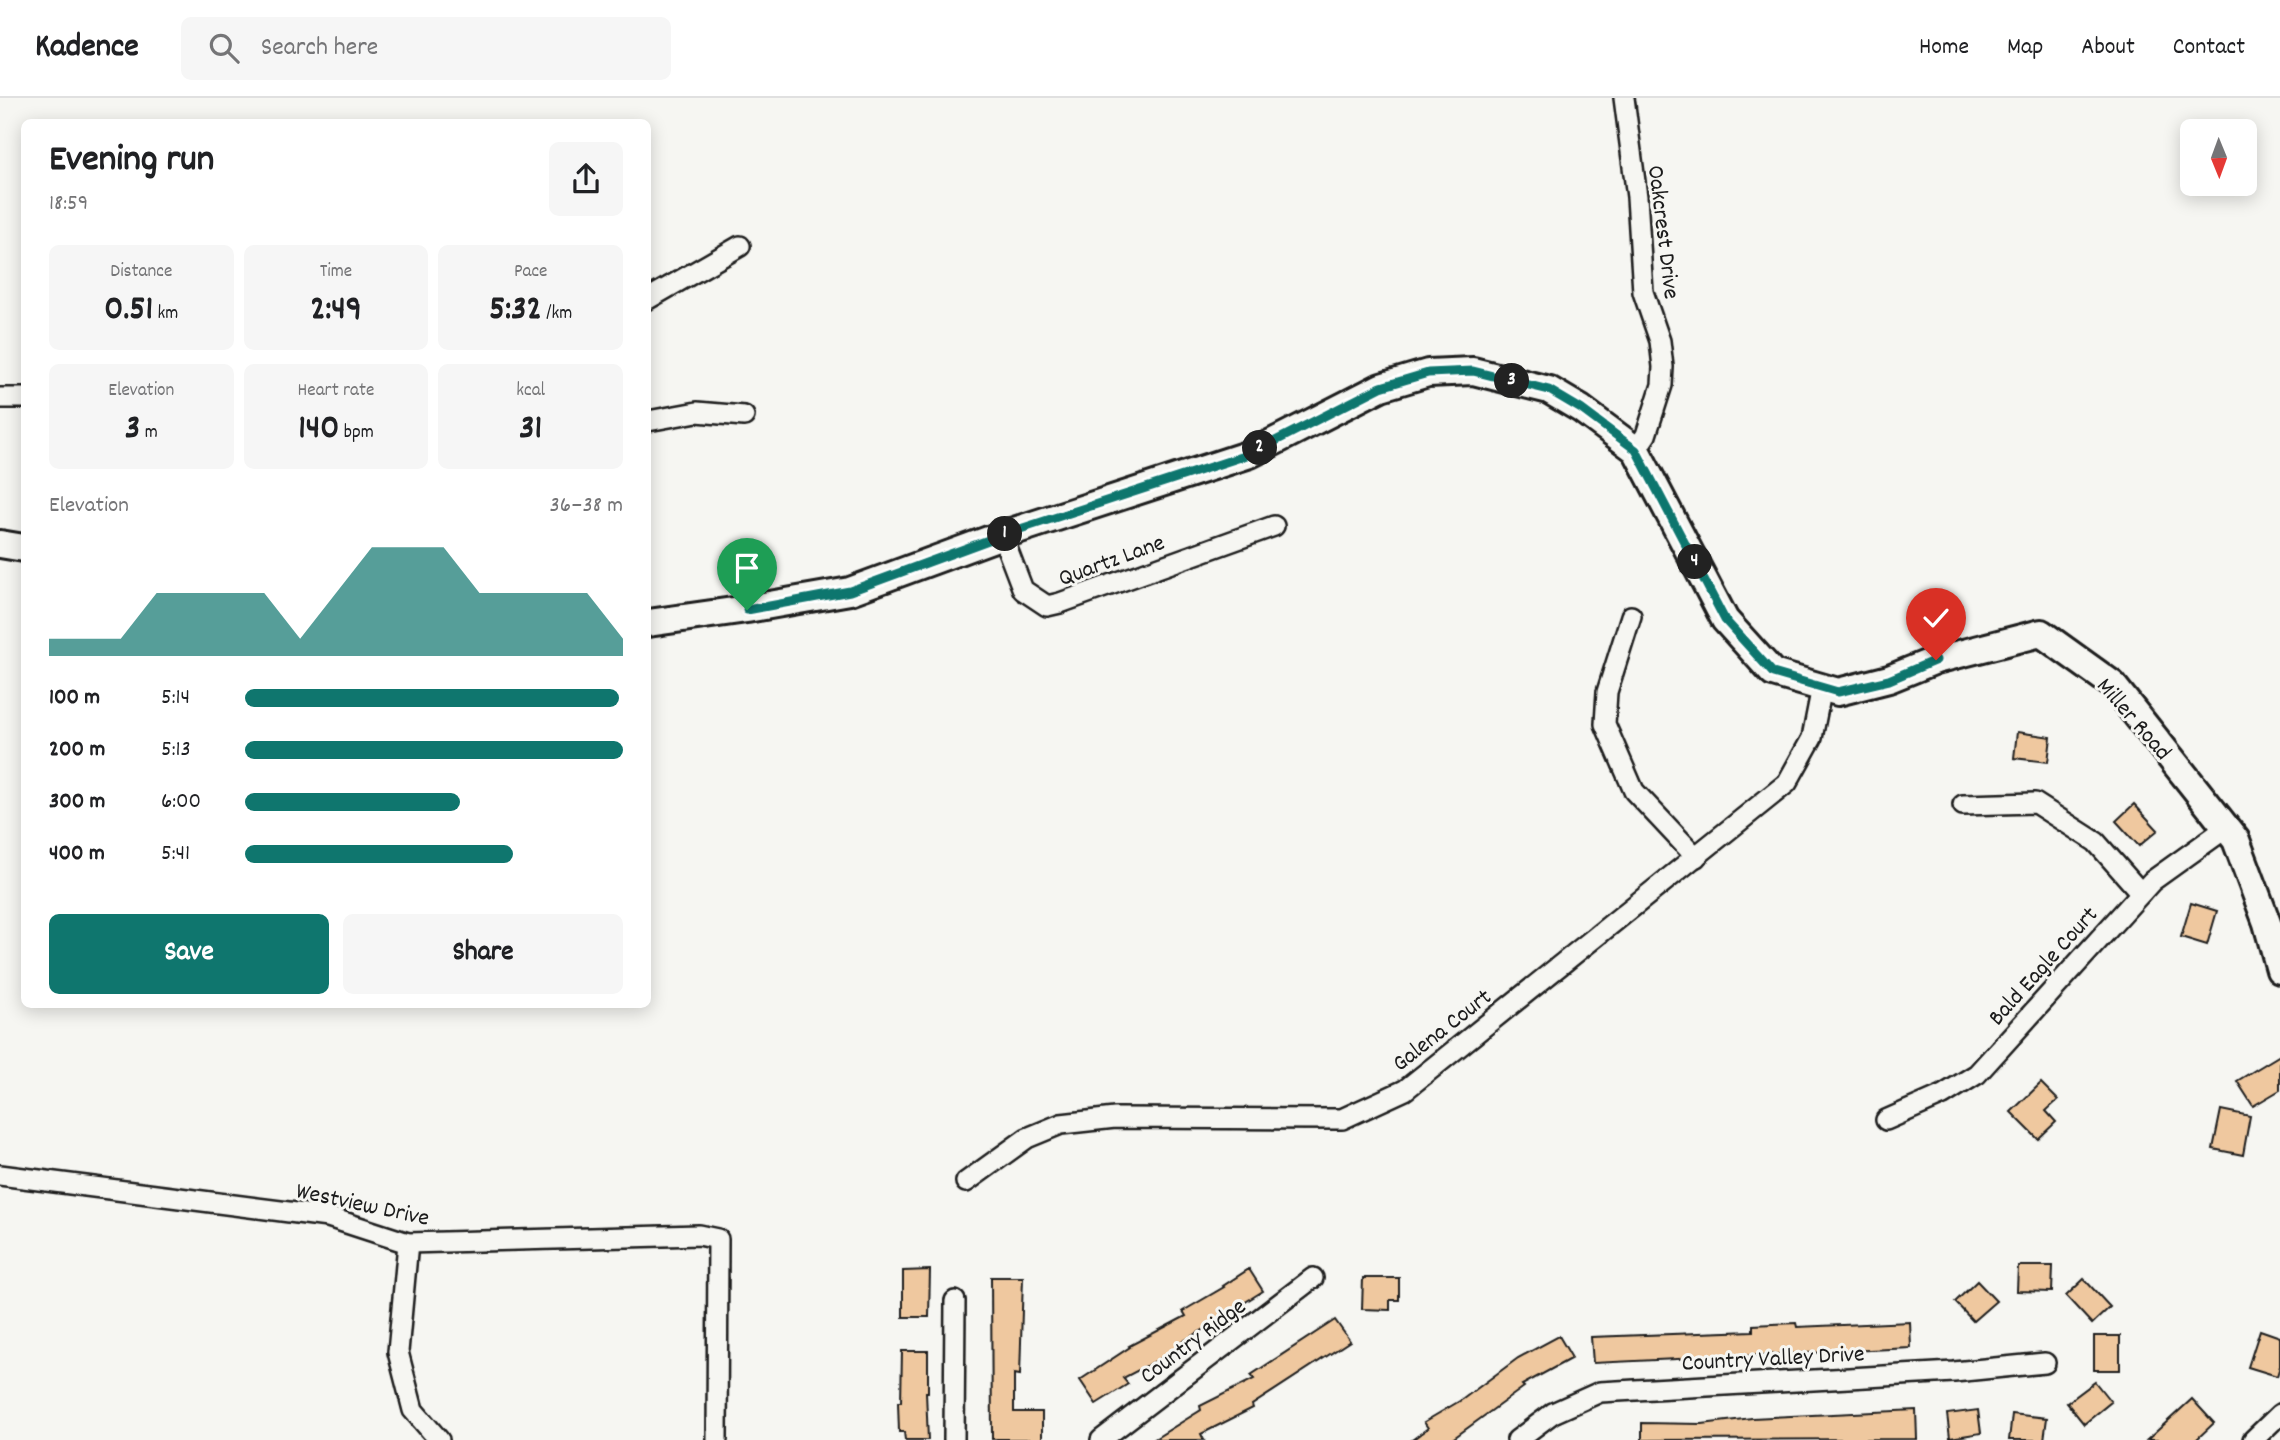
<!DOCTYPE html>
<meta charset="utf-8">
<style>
:root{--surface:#fff;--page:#f6f6f6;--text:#202124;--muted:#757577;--line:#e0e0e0;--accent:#0f766e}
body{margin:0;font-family:Dekko,sans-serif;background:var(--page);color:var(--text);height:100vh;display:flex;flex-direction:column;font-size:26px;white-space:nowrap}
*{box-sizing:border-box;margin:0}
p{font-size:23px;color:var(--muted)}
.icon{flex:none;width:38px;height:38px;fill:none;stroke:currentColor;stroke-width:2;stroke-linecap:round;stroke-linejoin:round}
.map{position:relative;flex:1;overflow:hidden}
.drawer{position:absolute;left:21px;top:21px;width:630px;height:889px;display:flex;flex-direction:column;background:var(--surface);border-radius:10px;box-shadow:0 4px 18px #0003}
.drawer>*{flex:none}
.needle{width:46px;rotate:179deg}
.tools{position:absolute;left:2180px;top:21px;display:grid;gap:14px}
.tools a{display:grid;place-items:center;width:77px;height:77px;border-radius:10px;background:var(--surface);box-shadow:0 4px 18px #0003;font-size:35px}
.pin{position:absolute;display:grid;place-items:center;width:60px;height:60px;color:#fff;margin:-72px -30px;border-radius:50% 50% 50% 0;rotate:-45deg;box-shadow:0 0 7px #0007}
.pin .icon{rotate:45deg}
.km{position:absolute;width:35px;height:35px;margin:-18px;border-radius:50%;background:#222;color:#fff;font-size:19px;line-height:35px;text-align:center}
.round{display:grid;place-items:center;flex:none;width:74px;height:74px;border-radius:10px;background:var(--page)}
.headline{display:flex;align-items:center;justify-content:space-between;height:119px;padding:0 28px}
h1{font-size:38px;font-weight:800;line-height:52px}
.figures{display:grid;grid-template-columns:repeat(3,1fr);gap:10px;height:119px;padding:7px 28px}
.figures div{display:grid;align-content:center;border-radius:10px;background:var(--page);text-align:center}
.figures b{font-size:35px;font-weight:800}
.figures small{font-size:19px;font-weight:400}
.figures p{font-size:19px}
.chart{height:196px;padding:14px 28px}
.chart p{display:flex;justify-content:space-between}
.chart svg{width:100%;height:126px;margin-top:7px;fill:var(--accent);opacity:.7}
.action{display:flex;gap:14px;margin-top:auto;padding:14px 28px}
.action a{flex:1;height:80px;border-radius:10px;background:var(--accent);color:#fff;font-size:28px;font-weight:800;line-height:80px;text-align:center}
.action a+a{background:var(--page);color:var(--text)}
ul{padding:0 28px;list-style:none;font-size:23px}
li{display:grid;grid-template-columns:112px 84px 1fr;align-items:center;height:52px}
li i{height:18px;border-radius:9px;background:var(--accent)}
header{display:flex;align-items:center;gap:42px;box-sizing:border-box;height:98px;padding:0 35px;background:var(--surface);border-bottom:2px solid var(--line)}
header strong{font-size:33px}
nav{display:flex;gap:38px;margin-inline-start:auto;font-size:24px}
.search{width:490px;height:63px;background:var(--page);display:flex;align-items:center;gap:18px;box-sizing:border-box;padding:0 24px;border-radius:10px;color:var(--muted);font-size:26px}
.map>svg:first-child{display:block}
</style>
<header>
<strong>Kadence</strong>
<div class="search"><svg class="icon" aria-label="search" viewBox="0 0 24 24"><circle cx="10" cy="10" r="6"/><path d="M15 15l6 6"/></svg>Search here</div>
<nav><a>Home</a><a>Map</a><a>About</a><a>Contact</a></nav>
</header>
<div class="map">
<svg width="2280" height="1342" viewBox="0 0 2280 1342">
<rect width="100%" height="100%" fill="#f6f6f2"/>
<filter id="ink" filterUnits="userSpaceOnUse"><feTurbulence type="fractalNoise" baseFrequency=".0143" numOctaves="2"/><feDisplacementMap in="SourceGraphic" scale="14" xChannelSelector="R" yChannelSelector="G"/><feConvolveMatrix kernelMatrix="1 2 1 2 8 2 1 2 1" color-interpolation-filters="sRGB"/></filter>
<g filter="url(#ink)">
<g fill="#efc89f" stroke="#1c1c1c" stroke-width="2">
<polygon points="2017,634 2051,639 2048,664 2014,660"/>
<polygon points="2134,706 2158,732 2139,748 2116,723"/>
<polygon points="2191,805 2217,813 2207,847 2181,839"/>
<polygon points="2280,957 2280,992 2253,1008 2237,983"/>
<polygon points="2041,985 2058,1002 2046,1013 2056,1024 2038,1041 2011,1014"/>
<polygon points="2221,1012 2250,1018 2243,1057 2213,1051"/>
<polygon points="2018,1168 2053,1168 2052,1194 2017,1193"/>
<polygon points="1249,1171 1263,1193 1223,1218 1224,1220 1180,1245 1183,1249 1123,1280 1128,1286 1096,1306 1080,1282 1130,1249 1129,1248 1186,1218 1183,1213 1224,1189 1223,1188"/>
<polygon points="930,1172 929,1219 903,1219 903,1173"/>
<polygon points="991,1179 1023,1179 1020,1277 1014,1276 1014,1314 1042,1314 1042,1341 992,1341"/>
<polygon points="1363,1180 1399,1180 1399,1202 1390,1202 1390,1212 1362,1211"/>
<polygon points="2084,1181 2110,1209 2092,1226 2066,1198"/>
<polygon points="1977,1183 1996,1203 1973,1223 1955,1204"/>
<polygon points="1335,1222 1350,1243 1252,1307 1253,1310 1201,1336 1204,1342 1153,1342 1201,1312 1200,1308 1254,1281 1251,1277"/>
<polygon points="1910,1224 1911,1250 1593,1265 1591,1239 1753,1233 1753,1227 1796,1225 1797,1229"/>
<polygon points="2260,1232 2280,1239 2280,1268 2277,1278 2248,1269"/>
<polygon points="1559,1238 1572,1260 1522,1287 1524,1289 1451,1342 1412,1342 1428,1330 1424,1324 1463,1301 1518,1260"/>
<rect x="2094" y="1238" width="26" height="34"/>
<polygon points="902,1253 928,1253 928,1294 926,1294 928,1342 905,1342 904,1334 899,1334 898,1304 901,1304"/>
<polygon points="2095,1284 2111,1304 2084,1326 2067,1305"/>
<polygon points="2192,1301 2214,1325 2196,1342 2147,1342"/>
<polygon points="1916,1312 1917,1341 1642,1342 1642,1325 1702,1326 1752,1320"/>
<polygon points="1978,1312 1981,1335 1950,1340 1947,1316"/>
<polygon points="2012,1316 2047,1320 2044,1342 2009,1342"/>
</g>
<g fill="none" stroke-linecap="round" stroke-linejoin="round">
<defs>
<g id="street">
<polyline points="1624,0 1637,99 1643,194 1660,243 1663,269 1662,287 1646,337 1636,352"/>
<polyline points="648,201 740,148"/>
<polyline points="0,300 24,300"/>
<polyline points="648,323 697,314 744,318"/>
<polyline points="1002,437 1023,492 1047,508 1060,505 1274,428"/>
<polyline points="1631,518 1607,594 1605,626 1634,693 1696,759"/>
<polyline points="1963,707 2035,705 2096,744 2141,795"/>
<polyline points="1886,1022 1943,997 1977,976 2152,783 2226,730"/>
<polyline points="0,1077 328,1119 408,1145 699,1137 718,1141 717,1342"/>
<polyline points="966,1084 1027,1040 1061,1026 1115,1020 1342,1021 1405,992 1787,685 1812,640 1822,589"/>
<polyline points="408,1145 398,1254 413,1312 439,1342"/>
<polyline points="954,1342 955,1203"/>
<polyline points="1101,1342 1313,1180"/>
<polyline points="1517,1342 1553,1315 1600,1294 1954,1274 2045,1265"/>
<polyline points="2253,1342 2280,1316"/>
</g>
<g id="secondary">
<polyline points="0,446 24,450"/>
<polyline points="648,525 747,511 850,493 1002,437 1250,356 1381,289 1428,275 1473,273 1549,292 1581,311 1636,352 1725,522 1773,575 1838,594 1889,581 1936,562 2041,535 2112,586 2236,742 2267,825 2280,872"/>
</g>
</defs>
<use href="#street" stroke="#1c1c1c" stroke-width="24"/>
<use href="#secondary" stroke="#1c1c1c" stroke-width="32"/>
<use href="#street" stroke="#f6f6f2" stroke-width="19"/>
<use href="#secondary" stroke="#f6f6f2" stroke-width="26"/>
</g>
</g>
<g fill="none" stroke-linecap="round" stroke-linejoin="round" filter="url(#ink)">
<defs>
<polyline id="route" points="747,512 850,493 1002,437 1250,356 1381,289 1428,275 1473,273 1549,292 1581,311 1636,352 1725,522 1773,575 1838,594 1889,582 1936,562"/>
</defs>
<use href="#route" stroke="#fff" stroke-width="14"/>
<use href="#route" stroke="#0f766e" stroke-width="9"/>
</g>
<g text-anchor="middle" stroke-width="6" stroke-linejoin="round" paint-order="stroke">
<g font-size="24" fill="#1c1c1c" stroke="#f6f6f2">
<text transform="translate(1665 134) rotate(83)" y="8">Oakcrest Drive</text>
<text transform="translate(1111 461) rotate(-20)" y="8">Quartz Lane</text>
<text transform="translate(2135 620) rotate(49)" y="8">Miller Road</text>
<text transform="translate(2042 867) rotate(-48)" y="8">Bald Eagle Court</text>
<text transform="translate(1441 931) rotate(-38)" y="8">Galena Court</text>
<text transform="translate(363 1105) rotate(12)" y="8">Westview Drive</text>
<text transform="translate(1192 1242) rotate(-37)" y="8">Country Ridge</text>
<text transform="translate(1773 1259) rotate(-3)" y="8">Country Valley Drive</text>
</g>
</g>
</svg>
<div class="tools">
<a><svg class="needle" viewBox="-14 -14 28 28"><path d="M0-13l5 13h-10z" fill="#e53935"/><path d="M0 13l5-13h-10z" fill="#757577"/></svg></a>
</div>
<div class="pin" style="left:747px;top:512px;background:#1e9e55"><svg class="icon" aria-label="arrive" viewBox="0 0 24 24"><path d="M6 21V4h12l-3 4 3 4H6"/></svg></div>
<div class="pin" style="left:1936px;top:562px;background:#d93025"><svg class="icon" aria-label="check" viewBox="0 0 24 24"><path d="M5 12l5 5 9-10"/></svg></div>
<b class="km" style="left:1005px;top:436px">1</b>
<b class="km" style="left:1260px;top:350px">2</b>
<b class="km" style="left:1512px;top:283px">3</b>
<b class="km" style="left:1695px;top:464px">4</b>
<section class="drawer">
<div class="headline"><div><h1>Evening run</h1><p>18:59</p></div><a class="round"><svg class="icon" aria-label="share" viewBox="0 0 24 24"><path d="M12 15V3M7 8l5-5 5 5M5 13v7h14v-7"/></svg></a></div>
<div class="figures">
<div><p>Distance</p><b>0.51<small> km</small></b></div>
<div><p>Time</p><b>2:49</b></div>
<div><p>Pace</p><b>5:32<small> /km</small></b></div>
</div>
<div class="figures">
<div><p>Elevation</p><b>3<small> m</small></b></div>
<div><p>Heart rate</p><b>140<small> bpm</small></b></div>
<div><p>kcal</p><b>31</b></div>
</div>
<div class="chart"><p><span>Elevation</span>36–38 m</p>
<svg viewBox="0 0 160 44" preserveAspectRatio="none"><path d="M0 44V38L10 38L20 38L30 22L40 22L50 22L60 22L70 38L80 22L90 6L100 6L110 6L120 22L130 22L140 22L150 22L160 38V44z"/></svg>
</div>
<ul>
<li><b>100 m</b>5:14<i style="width:99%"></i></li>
<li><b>200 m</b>5:13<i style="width:100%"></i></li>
<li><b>300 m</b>6:00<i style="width:57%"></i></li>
<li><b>400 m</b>5:41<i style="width:71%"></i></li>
</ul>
<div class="action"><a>Save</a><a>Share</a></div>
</section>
</div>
